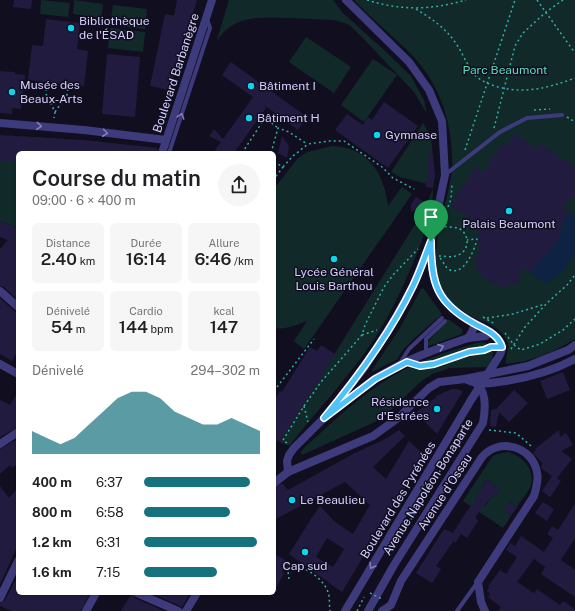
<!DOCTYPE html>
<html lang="fr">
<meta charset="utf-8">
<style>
:root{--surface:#fff;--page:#f6f6f6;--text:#202124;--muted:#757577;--accent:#16727e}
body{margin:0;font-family:"Public Sans",sans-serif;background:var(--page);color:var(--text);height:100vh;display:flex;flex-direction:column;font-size:15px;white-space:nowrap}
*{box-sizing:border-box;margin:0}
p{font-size:13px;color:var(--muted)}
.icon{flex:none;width:22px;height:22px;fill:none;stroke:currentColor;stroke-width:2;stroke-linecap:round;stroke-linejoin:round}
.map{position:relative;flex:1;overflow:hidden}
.panel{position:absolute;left:16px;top:151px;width:260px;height:444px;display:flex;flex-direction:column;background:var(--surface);border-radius:6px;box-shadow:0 1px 3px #0004}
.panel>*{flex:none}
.pin{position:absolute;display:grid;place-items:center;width:34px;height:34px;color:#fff;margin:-41px -17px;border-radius:50% 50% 50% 0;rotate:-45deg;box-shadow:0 0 4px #0007}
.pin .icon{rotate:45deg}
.round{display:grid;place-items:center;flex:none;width:42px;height:42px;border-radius:21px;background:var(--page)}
.overview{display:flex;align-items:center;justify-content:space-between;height:68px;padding:0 16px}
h1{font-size:22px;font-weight:600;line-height:30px}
.figures{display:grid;grid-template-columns:repeat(3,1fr);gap:6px;height:68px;padding:4px 16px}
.figures div{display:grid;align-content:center;border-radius:6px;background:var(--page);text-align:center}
.figures b{font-size:17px;font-weight:600}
.figures small{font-size:11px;font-weight:400}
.figures p{font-size:11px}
.chart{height:112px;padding:8px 16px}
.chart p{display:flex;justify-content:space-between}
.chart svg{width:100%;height:72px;margin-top:4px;fill:var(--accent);opacity:.7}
ul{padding:0 16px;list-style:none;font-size:13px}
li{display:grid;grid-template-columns:64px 48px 1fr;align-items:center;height:30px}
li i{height:10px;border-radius:5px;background:var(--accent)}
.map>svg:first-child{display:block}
</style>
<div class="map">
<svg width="575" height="611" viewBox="0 0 575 611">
<rect width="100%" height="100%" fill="#110e20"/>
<g fill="#112a29" fill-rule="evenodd">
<polygon points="41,0 70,3 68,17 40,14"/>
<polygon points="74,0 103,4 101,18 73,14"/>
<path d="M229 0H333L343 13 385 51 411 76 424 100 427 114 414 92 361 36 348 24 334 20C320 19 305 19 291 18 262 17 232 14 216 43Z"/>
<path d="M354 0H575V339C554 352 531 362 506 364 504 357 511 351 507 341 499 324 482 322 468 315 455 309 443 295 439 281 431 251 441 221 448 192 449 185 451 178 452 171 453 166 452 161 452 156 451 117 438 82 411 54 393 36 372 19 354 0Z"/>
<polygon points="113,5 147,9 145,29 110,25"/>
<polygon points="110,28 145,32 143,52 108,48"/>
<polygon points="306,37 351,67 334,93 289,62"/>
<polygon points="373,59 397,75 364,122 341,105"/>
<polygon points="423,123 431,137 433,158 427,184 400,177 391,172"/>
<path d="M332 146C368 147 384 173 388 206L402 187 412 194 304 349 294 341 307 321C296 325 286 330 274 328V189L297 159 307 152Z"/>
<polygon points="0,162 18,162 18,228 0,221"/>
<path d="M433 188C433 212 424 236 415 258 401 292 385 326 363 355 341 385 316 412 293 441L290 445H286L280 442 422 213 427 204Z"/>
<path d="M423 288 442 314C433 323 400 348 398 359L372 372V370L400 328 421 289Z"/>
<polygon points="448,319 463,330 462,334 429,346 427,344 428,342"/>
<path d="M481 342 489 344 493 351 492 360 488 367 450 368 432 374 419 383 392 409 375 422 302 455 301 453V451C330 424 359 396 393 376 420 360 451 350 481 342Z"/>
<path d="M508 452C523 456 535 470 531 485 528 493 521 500 517 507L510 502 505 511 511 516 503 528 463 501 492 457 497 454ZM486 480 500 489 496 495 494 494 485 506 475 499 483 487 482 486Z"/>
</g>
<path fill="#0e2343" d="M569 212 575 215V255L563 271 546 284 530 273C536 263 546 256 553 247 561 237 562 223 569 212Z"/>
<g fill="#221b40" fill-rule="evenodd">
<polygon points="14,0 32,0 31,9 13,7"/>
<polygon points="177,0 197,0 169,90 150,86 165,14 174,16"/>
<polygon points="46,19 80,23 77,49 88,51 84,86 28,80 32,45 43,46"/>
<polygon points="107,54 140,57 135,117 102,114"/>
<polygon points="231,62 307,117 298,130 264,105 266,108 234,153 213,153 221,142 209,136 214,129 223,139 253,97 222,75"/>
<polygon points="0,71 15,72 15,74 25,75 21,109 12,108 12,114 0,113"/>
<polygon points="384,102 418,126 388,168 335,130 347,114 363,125 368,117 372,120"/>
<polygon points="515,134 537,149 541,144 575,167 575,198 570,197 563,208 569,212 563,221 560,234 554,246 546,256 536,264 530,273 521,267 519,282 514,286 508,283 505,288 486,280 475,268 478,263 473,260 482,248 477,240 477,235 480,230 479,229 481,225 450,206 476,166 484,172 490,163 490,158 495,155 502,143 506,146"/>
<polygon points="0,135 83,140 158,148 157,153 18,153 18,162 0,162"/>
<polygon points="282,136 289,146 287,158 278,153"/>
<polygon points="429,154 433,154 435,176 433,188 426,187"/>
<polygon points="416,197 423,201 419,209 411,212 411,205"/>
<polygon points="0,221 18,228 18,300 4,287 0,286 0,249 8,240 0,237"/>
<polygon points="0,298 14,311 18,312 18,351 12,361 0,354"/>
<polygon points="321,345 335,354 280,442 278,440 274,445 274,401 280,391 282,392 310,347 317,351"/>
<polygon points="563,372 570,390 547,399 540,381"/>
<polygon points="452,389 456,389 463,391 437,434 416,413 429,402 436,398 436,396"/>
<polygon points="514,390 528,403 509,422 499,412 496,427 490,426 491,410 496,409"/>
<polygon points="18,392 18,427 0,437 0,400 10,405"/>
<path d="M399 430 405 436 373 467 386 479 409 441 424 455 342 592 289 554 309 522 320 506 335 522 353 534 370 505 345 482 274 520V488L282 483 288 490 353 454 387 438ZM327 538 344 549 333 567 316 557Z"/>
<polygon points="559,430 560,437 566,433 573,445 561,451 572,459 557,478 561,481 550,497 542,491 552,476 542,469 541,466 543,464 533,453 536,450 535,449"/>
<polygon points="18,439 18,464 12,468 10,465 0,474 0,449"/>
<polygon points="486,480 500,489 496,495 494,494 475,517 478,521 467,538 461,534 456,542 453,542 436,566 441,569 432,583 416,573 444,529 453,533 466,512 476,500 475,499 483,487 482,486"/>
<polygon points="0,486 9,498 18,488 18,545 0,584"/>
<polygon points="510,502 517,507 511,516 504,511"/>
<polygon points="543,502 554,509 547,521 535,513"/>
<polygon points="575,504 575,538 561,560 575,570 575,597 541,574 545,567 534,559 517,582 534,593 537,589 560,605 563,601 575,609 575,611 498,611 501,607 488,597 490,594 487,591 489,588 488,586 500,570 506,574 517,557 506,550 510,543 515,546 521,536 544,552 553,538 547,534 552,526 558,530"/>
<polygon points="274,554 285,560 281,567 283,569 282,572 284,574 274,591"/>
<polygon points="18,576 18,593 90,593 81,611 12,611 0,606 0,603 5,600"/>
<polygon points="132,593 135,598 164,611 121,611"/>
<polygon points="151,593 190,593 182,607"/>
</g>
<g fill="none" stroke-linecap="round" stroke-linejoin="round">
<g stroke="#33ada6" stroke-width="1.5" stroke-dasharray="2 3" stroke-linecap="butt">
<path d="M367 0C402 11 431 10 466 0"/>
<polyline points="537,0 575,53"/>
<path d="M416 9C432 19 446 28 457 45 463 54 467 65 474 74 480 81 489 84 498 87 526 94 548 88 575 78"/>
<polyline points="47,84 46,94 55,112 54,118"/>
<polyline points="534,110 550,109"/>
<polyline points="55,112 67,95 68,87"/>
<polyline points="567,117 575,122"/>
<polyline points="494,128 515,46 523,33 546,12 563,0"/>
<polyline points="465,150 515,0"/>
<polyline points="242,153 265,118 278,128"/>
<polyline points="271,153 278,128 289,132 307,144"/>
<polyline points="274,162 283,167 274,179"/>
<polyline points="283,167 293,156 308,144 329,141 344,141 382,167 393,178 414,189"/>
<polyline points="448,207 451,199 452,185"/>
<path d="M439 256C445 256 453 258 458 255 470 251 470 233 458 228 453 227 447 227 442 226"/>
<path d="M440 258C444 262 445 268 450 270 464 276 475 249 477 239L467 240"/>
<polyline points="483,317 495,324"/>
<polyline points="487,318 513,314 545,304"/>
<polyline points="505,333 514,345 521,350 540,344 563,330 575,319"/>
<polyline points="362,335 377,330"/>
<polyline points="511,349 525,327 547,303 567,285 575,275"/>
<polyline points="418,366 434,364 469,353 493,347"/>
<polyline points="274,391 314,339"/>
<polyline points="304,406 308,422"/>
<polyline points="489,430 516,433 531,446"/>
<polyline points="287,443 283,440 304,406 321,382 362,335 365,325 384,287 393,275 418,249"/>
<polyline points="398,541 458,441"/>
<path d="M289 579 287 564C302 565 322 576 328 592 330 597 329 605 330 611"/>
<polyline points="357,611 364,597"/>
</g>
<g stroke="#3e3b7d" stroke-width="4">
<polyline points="169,153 210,28 207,19"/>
<polyline points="446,174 500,132 527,118 562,115"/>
<polyline points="426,353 426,339 445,321"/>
<polyline points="400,363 409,349 442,318"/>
<polyline points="457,611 477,583"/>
</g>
<g stroke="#3e3b7d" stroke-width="8">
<polyline points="0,123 84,130 166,140"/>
<polyline points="162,153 212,0"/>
<path d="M431 246C431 265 432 283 444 299 448 304 454 310 459 314 469 323 501 332 502 347 502 352 499 357 496 361"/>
<polyline points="0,291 18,307"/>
<polyline points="468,338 486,336 491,332"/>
<polyline points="0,364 18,374"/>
<path d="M477 384C511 382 545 375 575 359"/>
<path d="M336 409C349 399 362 388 375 379 404 360 436 349 468 338L472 332 475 324"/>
<polyline points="0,444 18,432"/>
<polyline points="288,472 287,461 289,455 294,448 324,418 364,368 395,319 413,286 431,241 445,175 442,121 429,90 409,62 346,0"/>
<polyline points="274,483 288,472 373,436 398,418 429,388 439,382 465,379 528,366 568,350 575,345"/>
<polyline points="137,593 178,611"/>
<polyline points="0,598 18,561"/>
<polyline points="86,611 96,593"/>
<polyline points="186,611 197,593"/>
<polyline points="345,611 471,400"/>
<path d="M368 611 394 565 483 423C485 412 487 392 477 384 474 382 469 381 465 379"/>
<path d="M382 611 391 605 401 581 482 457C499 437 532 446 537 472 539 480 536 489 534 496L478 582 481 602 485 611"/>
</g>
<polyline stroke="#33ada6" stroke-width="1.5" stroke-dasharray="2 3" stroke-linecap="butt" points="370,593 382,599"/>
<polyline stroke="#3e3b7d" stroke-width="8" points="471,400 496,361"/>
</g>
<defs><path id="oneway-chevron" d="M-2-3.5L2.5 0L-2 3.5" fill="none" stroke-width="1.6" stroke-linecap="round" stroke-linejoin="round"/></defs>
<g stroke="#827eb7">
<use href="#oneway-chevron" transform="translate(181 116) rotate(-72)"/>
<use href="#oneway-chevron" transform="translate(39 126) rotate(5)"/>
<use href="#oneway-chevron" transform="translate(105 133) rotate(7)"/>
<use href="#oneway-chevron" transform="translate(441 347) rotate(-20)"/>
<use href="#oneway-chevron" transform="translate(372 566) rotate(121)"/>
</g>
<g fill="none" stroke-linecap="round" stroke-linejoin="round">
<defs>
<path id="route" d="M431 241C431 283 436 303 475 324 486 330 498 334 502 347H491L484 350 469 352 434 364 420 366 407 362 375 379 324 418C358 377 390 334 413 286 420 272 425 256 431 241Z"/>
</defs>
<use href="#route" stroke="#fff" stroke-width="8"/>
<use href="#route" stroke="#4fc3f7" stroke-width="5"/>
</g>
<g fill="#0ad6ed" stroke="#110e20" stroke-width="1.5">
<circle cx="71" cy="28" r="4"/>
<circle cx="251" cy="86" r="4"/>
<circle cx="12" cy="92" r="4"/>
<circle cx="249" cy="118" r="4"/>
<circle cx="377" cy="135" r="4"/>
<circle cx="509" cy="211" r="4"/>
<circle cx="334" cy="259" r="4"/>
<circle cx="437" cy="409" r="4"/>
<circle cx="292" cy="500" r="4"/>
<circle cx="305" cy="552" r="4"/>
</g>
<g text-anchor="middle" stroke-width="3" stroke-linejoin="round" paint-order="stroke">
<g font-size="12" fill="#d4cffd" stroke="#110e20" text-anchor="start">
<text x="79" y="25">Bibliothèque<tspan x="79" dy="14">de l'ÉSAD</tspan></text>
<text x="20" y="89">Musée des<tspan x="20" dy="14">Beaux-Arts</tspan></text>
<text x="259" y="90">Bâtiment I</text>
<text x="257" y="122">Bâtiment H</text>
<text x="385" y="139">Gymnase</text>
<text x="509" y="228" text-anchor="middle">Palais Beaumont</text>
<text x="334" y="276" text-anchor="middle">Lycée Général<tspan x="334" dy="14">Louis Barthou</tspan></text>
<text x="429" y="406" text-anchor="end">Résidence<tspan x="429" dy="14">d'Estrées</tspan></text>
<text x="300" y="504">Le Beaulieu</text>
<text x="305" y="570" text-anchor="middle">Cap sud</text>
</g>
<g font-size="12" fill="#5ed9bb" stroke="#110e20">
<text x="505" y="74">Parc Beaumont</text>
</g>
<g font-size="12" fill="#d4cffd" stroke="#110e20">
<text transform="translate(176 73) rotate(-72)" y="4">Boulevard Barbanègre</text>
<text transform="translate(428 487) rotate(-58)" y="4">Avenue Napoléon Bonaparte</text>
<text transform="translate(445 492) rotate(-57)" y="4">Avenue d'Ossau</text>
<text transform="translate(398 500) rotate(-59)" y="4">Boulevard des Pyrénées</text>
</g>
</g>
</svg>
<div class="pin" style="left:431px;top:241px;background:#1e9e55"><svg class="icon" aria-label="arrive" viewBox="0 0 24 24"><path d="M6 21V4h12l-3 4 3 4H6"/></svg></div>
<section class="panel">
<div class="overview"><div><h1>Course du matin</h1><p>09:00 · 6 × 400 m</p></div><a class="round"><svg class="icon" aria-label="share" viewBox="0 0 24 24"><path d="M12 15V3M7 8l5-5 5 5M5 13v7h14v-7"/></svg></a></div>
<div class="figures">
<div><p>Distance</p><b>2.40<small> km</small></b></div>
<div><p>Durée</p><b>16:14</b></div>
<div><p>Allure</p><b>6:46<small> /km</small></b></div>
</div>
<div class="figures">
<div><p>Dénivelé</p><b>54<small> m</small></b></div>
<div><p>Cardio</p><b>144<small> bpm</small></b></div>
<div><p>kcal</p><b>147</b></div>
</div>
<div class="chart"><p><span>Dénivelé</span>294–302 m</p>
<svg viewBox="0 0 160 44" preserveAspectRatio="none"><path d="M0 44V30L10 34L20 38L30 34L40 26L50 18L60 10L70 6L80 6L90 10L100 18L110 22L120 26L130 26L140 22L150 26L160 30V44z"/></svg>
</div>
<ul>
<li><b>400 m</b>6:37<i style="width:91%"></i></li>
<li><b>800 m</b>6:58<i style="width:74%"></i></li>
<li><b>1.2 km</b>6:31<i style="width:97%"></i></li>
<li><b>1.6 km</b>7:15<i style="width:63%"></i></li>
</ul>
</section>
</div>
